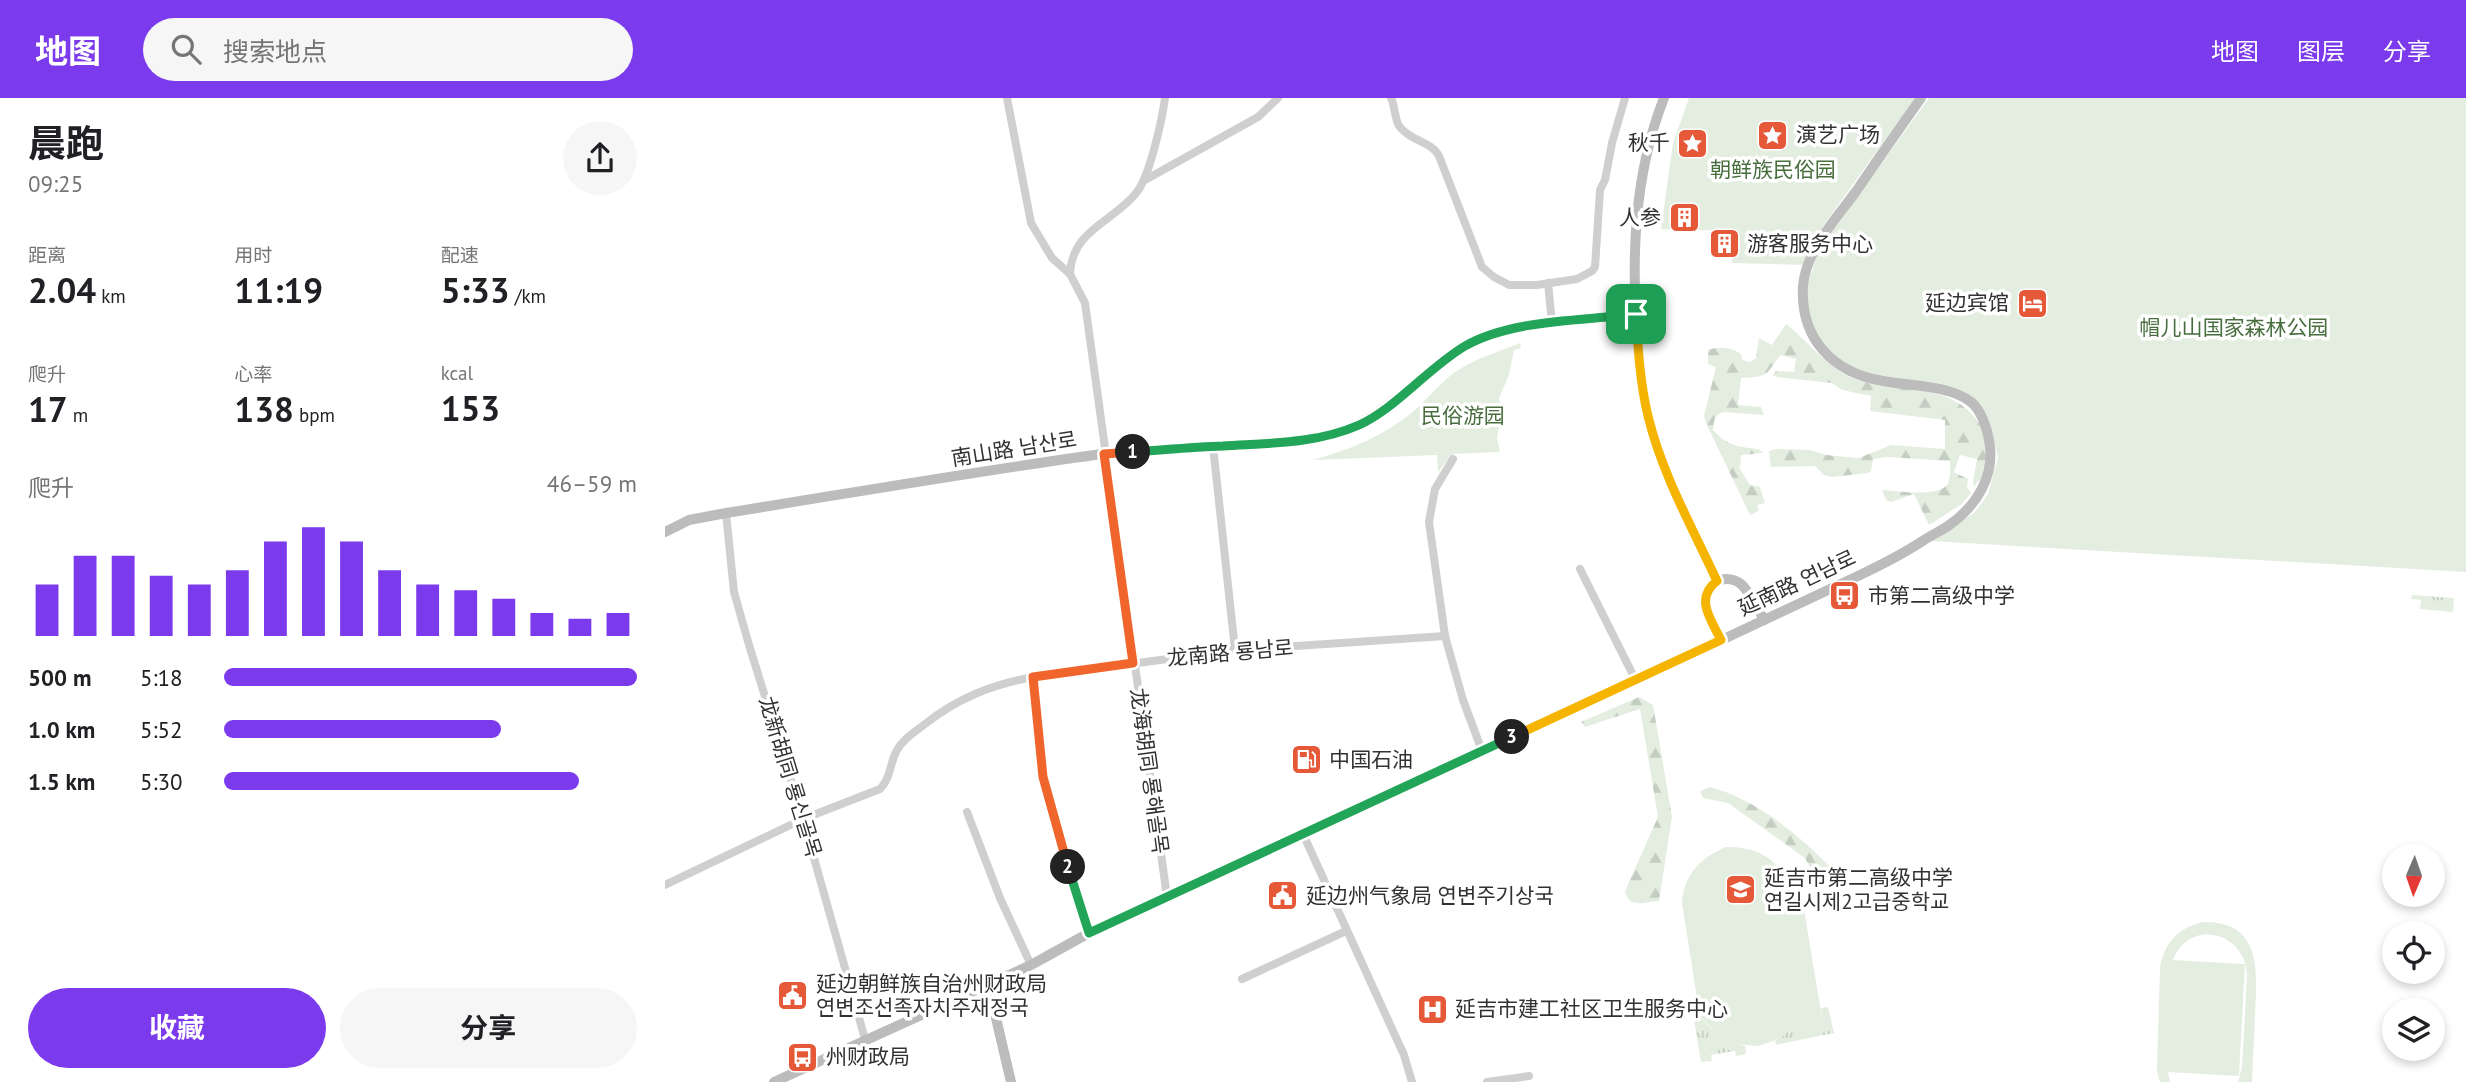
<!DOCTYPE html>
<html lang="zh">
<meta charset="utf-8">
<style>
:root{--surface:#fff;--page:#f6f6f6;--text:#202124;--muted:#757577;--accent:#7c3aed}
body{margin:0;font-family:"PT Sans","Noto Sans SC","Noto Sans KR",sans-serif;background:var(--page);color:var(--text);height:100vh;display:flex;flex-direction:column;font-size:26px;white-space:nowrap}
*{box-sizing:border-box;margin:0}
p{font-size:23px;color:var(--muted)}
.icon{flex:none;width:38px;height:38px;fill:none;stroke:currentColor;stroke-width:2;stroke-linecap:round;stroke-linejoin:round}
.map{position:relative;flex:1;overflow:hidden}
.drawer{display:flex;flex-direction:column;background:var(--surface);width:665px}
.drawer>*{flex:none}
.needle{width:46px;rotate:182deg}
.controls{position:absolute;left:1717px;top:746px;display:grid;gap:14px}
.controls a{display:grid;place-items:center;width:63px;height:63px;border-radius:50%;background:var(--surface);box-shadow:0 4px 10px #0003;font-size:35px}
.pin{position:absolute;display:grid;place-items:center;width:60px;height:60px;color:#fff;margin:-30px;border-radius:14px;box-shadow:0 4px 10px #0006}
.km{position:absolute;width:35px;height:35px;margin:-18px;border-radius:50%;background:#222;color:#fff;font-size:19px;line-height:35px;text-align:center}
.round{display:grid;place-items:center;flex:none;width:74px;height:74px;border-radius:37px;background:var(--page)}
.head{display:flex;align-items:center;justify-content:space-between;height:119px;padding:0 28px}
h1{font-size:38px;font-weight:700;line-height:52px}
.stats{display:grid;grid-template-columns:repeat(3,1fr);gap:10px;height:119px;padding:7px 28px}
.stats div{display:grid;align-content:center}
.stats b{font-size:35px;font-weight:700}
.stats small{font-size:19px;font-weight:400}
.stats p{font-size:19px}
.chart{height:196px;padding:14px 28px}
.chart p{display:flex;justify-content:space-between}
.chart svg{width:100%;height:126px;margin-top:7px;stroke:var(--accent);stroke-width:6}
.primary-button{display:flex;gap:14px;margin-top:auto;padding:14px 28px}
.primary-button a{flex:1;height:80px;border-radius:42px;background:var(--accent);color:#fff;font-size:28px;font-weight:700;line-height:80px;text-align:center}
.primary-button a+a{background:var(--page);color:var(--text)}
ul{padding:0 28px;list-style:none;font-size:23px}
li{display:grid;grid-template-columns:112px 84px 1fr;align-items:center;height:52px}
li i{height:18px;border-radius:9px;background:var(--accent)}
header{display:flex;align-items:center;gap:42px;box-sizing:border-box;height:98px;padding:0 35px;background:var(--accent);color:#fff}
header strong{font-size:33px}
nav{display:flex;gap:38px;margin-inline-start:auto;font-size:24px}
.search{width:490px;height:63px;background:var(--page);display:flex;align-items:center;gap:18px;box-sizing:border-box;padding:0 24px;border-radius:38px;color:var(--muted);font-size:26px}
main{display:flex;flex:1;min-height:0}
.map>svg:first-child{display:block}
</style>
<header>
<strong>地图</strong>
<div class="search"><svg class="icon" aria-label="search" viewBox="0 0 24 24"><circle cx="10" cy="10" r="6"/><path d="M15 15l6 6"/></svg>搜索地点</div>
<nav><a>地图</a><a>图层</a><a>分享</a></nav>
</header>
<main>
<section class="drawer">
<div class="head"><div><h1>晨跑</h1><p>09:25</p></div><a class="round"><svg class="icon" aria-label="share" viewBox="0 0 24 24"><path d="M12 15V3M7 8l5-5 5 5M5 13v7h14v-7"/></svg></a></div>
<div class="stats">
<div><p>距离</p><b>2.04<small> km</small></b></div>
<div><p>用时</p><b>11:19</b></div>
<div><p>配速</p><b>5:33<small> /km</small></b></div>
</div>
<div class="stats">
<div><p>爬升</p><b>17<small> m</small></b></div>
<div><p>心率</p><b>138<small> bpm</small></b></div>
<div><p>kcal</p><b>153</b></div>
</div>
<div class="chart"><p><span>爬升</span>46–59 m</p>
<svg viewBox="0 0 160 44" preserveAspectRatio="none"><path d="M5 44V26M15 44V16M25 44V16M35 44V23M45 44V26M55 44V21M65 44V11M75 44V6M85 44V11M95 44V21M105 44V26M115 44V28M125 44V31M135 44V36M145 44V38M155 44V36"/></svg>
</div>
<ul>
<li><b>500 m</b>5:18<i style="width:100%"></i></li>
<li><b>1.0 km</b>5:52<i style="width:67%"></i></li>
<li><b>1.5 km</b>5:30<i style="width:86%"></i></li>
</ul>
<div class="primary-button"><a>收藏</a><a>分享</a></div>
</section>
<div class="map">
<svg width="1801" height="984" viewBox="0 0 1801 984">
<defs>
<pattern id="grass-tufts" width="24" height="20" patternUnits="userSpaceOnUse" patternTransform="scale(1.75)"><rect width="24" height="20" fill="#e4eee0"/><path d="M3 7l-1-3M5 7V3M7 7l1-3M15 17l-1-3M17 17v-4M19 17l1-3" fill="none" stroke="#c4cdc1"/></pattern>
<pattern id="forest-firs" width="22" height="20" patternUnits="userSpaceOnUse" patternTransform="scale(1.75)"><rect width="22" height="20" fill="#e4eee0"/><path d="M5 1l3.5 6h-7zM16 11l3.5 6h-7z" fill="#c4cdc1"/></pattern>
</defs>
<rect width="100%" height="100%" fill="#fff"/>
<g fill="url(#grass-tufts)">
<polygon points="1747,497 1789,500 1788,514 1755,511 1756,502 1746,501"/>
<polygon points="1163,909 1169,935 1111,947 1110,943 1133,926 1157,920 1156,910"/>
<path d="M1037 921C1047 934 1063 945 1080 948L1081 956 1071 958 1070 953 1046 957 1047 963 1036 964 1029 922Z"/>
</g>
<g fill="url(#forest-firs)">
<path d="M1121 226C1143 243 1161 269 1187 280 1230 298 1285 281 1314 325 1318 331 1323 342 1323 350 1323 360 1319 372 1318 382L1313 383 1309 389 1308 383 1312 361 1295 357 1289 374 1303 381 1302 389 1306 395 1297 406 1264 427 1249 396 1226 404 1221 402 1217 392C1232 393 1276 400 1283 385 1286 379 1285 369 1285 363L1223 359 1208 361 1206 373 1203 375 1167 379 1159 377 1150 368 1106 369 1104 353 1111 351 1145 352 1161 357 1194 360 1226 347 1280 351V322L1205 313 1206 298 1177 292 1167 285 1111 279 1108 277 1111 273 1129 274 1131 261 1116 257C1098 278 1107 278 1076 280L1073 307 1096 309 1099 317 1059 314C1049 316 1049 323 1048 332 1062 348 1074 349 1094 351L1098 355 1076 357 1075 371 1085 387 1095 389 1100 405 1092 407 1094 413 1085 417 1041 325 1039 318 1051 269 1043 266V252C1054 248 1067 249 1076 256L1077 262 1085 264 1091 260 1094 240 1107 247Z"/>
<path d="M974 599 988 607 1007 719 994 803C979 804 964 811 960 793L993 719 975 611 920 629 916 624Z"/>
<path d="M1045 689C1099 704 1143 745 1180 784L1167 789 1147 773 1140 760 1063 705 1038 700 1035 693Z"/>
</g>
<g fill="#e4eee0">
<polygon points="1024,0 1250,0 1158,128 1147,149 1141,167 1067,165 1068,133 996,131 1008,45"/>
<polygon points="1264,0 1801,0 1801,474 1265,443 1309,415 1323,396 1333,359 1326,331 1299,298 1199,274 1175,263 1157,249 1144,226 1142,187 1155,150"/>
<path d="M855 245 856 250 849 252 844 277 834 300 836 314 832 340 835 354 787 356 773 374 772 357 648 362C684 352 721 337 750 312 764 300 775 285 790 274 809 261 833 254 855 245Z"/>
<path d="M1061 749C1084 749 1101 754 1116 772H1126L1128 781H1134L1157 920 1133 926 1114 941 1093 948 1069 946 1055 939 1035 919 1017 805C1019 776 1035 760 1061 749Z"/>
<path d="M1538 824C1598 823 1592 874 1590 918 1589 940 1588 962 1587 984H1573L1577 969 1582 878C1581 833 1524 820 1508 862L1580 866 1574 978 1503 974 1505 984H1495L1492 973 1495 869C1500 844 1513 830 1538 824Z"/>
</g>
<g fill="none" stroke-linecap="round" stroke-linejoin="round">
<g stroke="#cfcfcf" stroke-width="8">
<polyline points="342,0 366,125 387,160 405,176 420,205 502,799"/>
<path d="M726 0C730 8 730 22 734 28 745 43 766 43 774 58L817 169 829 179 844 187H872L912 181 927 173 930 169 935 92 940 82 947 45 960 0"/>
<polyline points="480,82 593,19 613,0"/>
<path d="M405 176C407 131 449 124 472 94 485 77 497 22 500 0"/>
<polyline points="883,185 887,225"/>
<polyline points="548,348 570,552"/>
<polyline points="788,361 770,391 764,424 780,538 798,602 817,653"/>
<polyline points="61,415 69,494 84,547 138,721 200,941"/>
<polyline points="915,471 970,581"/>
<polyline points="368,579 382,699 424,835"/>
<polyline points="302,714 335,800 366,867"/>
<polyline points="638,736 739,957 747,984"/>
<path d="M0 787 138 721 215 691C226 680 225 664 232 652 239 640 250 634 260 626 293 600 326 587 368 579L570 552 780 538"/>
<polyline points="577,881 681,833"/>
<polyline points="822,984 864,978"/>
</g>
<g stroke="#bcbcbc" stroke-width="10">
<path d="M999 0C968 79 966 164 973 247 976 277 979 307 988 336 1004 387 1030 435 1052 483"/>
<path d="M0 434 24 422 61 415C186 395 312 373 437 356 510 347 588 354 659 338 721 325 755 270 810 243 856 221 921 223 971 216"/>
<path d="M1056 542C1050 531 1041 518 1039 506 1036 484 1064 473 1078 488 1087 498 1093 511 1099 522"/>
<polyline points="323,886 346,984"/>
<path d="M109 984 366 867 424 835 795 665 1195 477C1216 467 1236 457 1256 444 1264 438 1274 434 1283 428 1312 408 1331 377 1324 342 1322 330 1316 312 1306 304 1284 287 1244 288 1218 283 1168 275 1135 241 1138 188 1141 152 1172 120 1192 92 1213 61 1234 31 1256 0"/>
</g>
</g>
<g fill="none" stroke-linecap="round" stroke-linejoin="round">
<defs>
<path id="split-1" d="M468 354C498 352 528 349 558 348 604 345 651 346 694 327 730 311 763 270 800 248 847 221 918 223 971 216"/>
<polyline id="split-2" points="403,769 378,679 368,579 468,565 439,356 468,354"/>
<polyline id="split-3" points="403,769 424,835 847,639"/>
<path id="split-4" d="M847 639 1056 542C1046 522 1029 500 1052 483 1027 429 997 376 983 318 975 285 973 250 971 216"/>
</defs>
<use href="#split-1" stroke="#fff" stroke-width="14"/>
<use href="#split-2" stroke="#fff" stroke-width="14"/>
<use href="#split-3" stroke="#fff" stroke-width="14"/>
<use href="#split-4" stroke="#fff" stroke-width="14"/>
<use href="#split-1" stroke="#22a559" stroke-width="9"/>
<use href="#split-2" stroke="#f0652b" stroke-width="9"/>
<use href="#split-3" stroke="#22a559" stroke-width="9"/>
<use href="#split-4" stroke="#f5b400" stroke-width="9"/>
</g>
<defs>
<symbol id="sight-square" viewBox="-11 -11 22 22"><rect x="-9" y="-9" width="18" height="18" rx="4" fill="#e55938" stroke="#fff"/><path d="M0-6L1.8-2.2L6-1.7L2.9 1.2L3.7 5.4L0 3.3L-3.7 5.4L-2.9 1.2L-6-1.7L-1.8-2.2Z" fill="#fff"/></symbol>
<symbol id="building-square" viewBox="-11 -11 22 22"><rect x="-9" y="-9" width="18" height="18" rx="4" fill="#e55938" stroke="#fff"/><path d="M-4-6H4V6H1V3H-1V6H-4ZM-2.5-4.3h1.7v1.8h-1.7ZM.8-4.3h1.7v1.8H.8ZM-2.5-1h1.7V.8h-1.7ZM.8-1h1.7V.8H.8Z" fill="#fff"/></symbol>
<symbol id="hotel-square" viewBox="-11 -11 22 22"><rect x="-9" y="-9" width="18" height="18" rx="4" fill="#e55938" stroke="#fff"/><path d="M-6-4.5h1.5V1H6V5H4.5V3h-9V5H-6ZM-4 0a1.8 1.8 0 1 1 3.6 0ZM.5 0V-2.5h3Q6-2.5 6 0Z" fill="#fff"/></symbol>
<symbol id="bus-square" viewBox="-11 -11 22 22"><rect x="-9" y="-9" width="18" height="18" rx="4" fill="#e55938" stroke="#fff"/><path d="M-5-6H5V4H4V6H2V4H-2V6H-4V4H-5ZM-3.5-4V0h7V-4ZM-3.5 1.2v1.5H-2V1.2ZM2 1.2v1.5H3.5V1.2Z" fill="#fff"/></symbol>
<symbol id="fuel-square" viewBox="-11 -11 22 22"><rect x="-9" y="-9" width="18" height="18" rx="4" fill="#e55938" stroke="#fff"/><path d="M-5.5-6h7V0h2V4h1.3V-2.5L3-4.5l.8-.8L6-3V5H2.5V1h-1V6h-7ZM-4.2-4.7v3.2H.2V-4.7Z" fill="#fff"/></symbol>
<symbol id="school-square" viewBox="-11 -11 22 22"><rect x="-9" y="-9" width="18" height="18" rx="4" fill="#e55938" stroke="#fff"/><path d="M0-5L7-2L0 1L-7-2ZM-4 1L0 2.5L4 1V4Q0 6-4 4Z" fill="#fff"/></symbol>
<symbol id="civic-square" viewBox="-11 -11 22 22"><rect x="-9" y="-9" width="18" height="18" rx="4" fill="#e55938" stroke="#fff"/><path d="M-.6-6.5H3V-4.5H.6V-3L4-1V1h2V6H-6V1h2V-1L-.6-3ZM-1.2 2.5V6h2.4V2.5Z" fill="#fff"/></symbol>
<symbol id="hospital-square" viewBox="-11 -11 22 22"><rect x="-9" y="-9" width="18" height="18" rx="4" fill="#e55938" stroke="#fff"/><path d="M-5-5h3v3.5h4V-5h3V5h-3V1.5h-4V5h-3Z" fill="#fff"/></symbol>
</defs>
<g fill-rule="evenodd">
<use href="#sight-square" x="1090" y="20" width="35" height="35"/>
<use href="#sight-square" x="1010" y="28" width="35" height="35"/>
<use href="#building-square" x="1002" y="102" width="35" height="35"/>
<use href="#building-square" x="1042" y="128" width="35" height="35"/>
<use href="#hotel-square" x="1350" y="188" width="35" height="35"/>
<use href="#bus-square" x="1162" y="480" width="35" height="35"/>
<use href="#fuel-square" x="624" y="644" width="35" height="35"/>
<use href="#school-square" x="1058" y="774" width="35" height="35"/>
<use href="#civic-square" x="600" y="780" width="35" height="35"/>
<use href="#civic-square" x="110" y="880" width="35" height="35"/>
<use href="#hospital-square" x="750" y="894" width="35" height="35"/>
<use href="#bus-square" x="120" y="942" width="35" height="35"/>
</g>
<g text-anchor="middle" stroke-width="7" stroke-linejoin="round" paint-order="stroke">
<g font-size="21" fill="#323232" stroke="#fff" text-anchor="start">
<text x="1131" y="44">演艺广场</text>
<text x="1005" y="52" text-anchor="end">秋千</text>
<text x="996" y="127" text-anchor="end">人参</text>
<text x="1082" y="153">游客服务中心</text>
<text x="1344" y="212" text-anchor="end">延边宾馆</text>
<text x="1203" y="505">市第二高级中学</text>
<text x="664" y="669">中国石油</text>
<text x="1099" y="787">延吉市第二高级中学<tspan x="1099" dy="24">연길시제2고급중학교</tspan></text>
<text x="641" y="805">延边州气象局 연변주기상국</text>
<text x="151" y="893">延边朝鲜族自治州财政局<tspan x="151" dy="24">연변조선족자치주재정국</tspan></text>
<text x="790" y="918">延吉市建工社区卫生服务中心</text>
<text x="161" y="966">州财政局</text>
</g>
<g font-size="21" fill="#486e3e" stroke="#fff">
<text x="1108" y="79">朝鲜族民俗园</text>
<text x="1569" y="237">帽儿山国家森林公园</text>
<text x="798" y="325">民俗游园</text>
</g>
<g font-size="21" fill="#323232" stroke="#fff">
<text transform="translate(349 351) rotate(-9)" y="7">南山路 남산로</text>
<text transform="translate(1132 485) rotate(-25)" y="7">延南路 연남로</text>
<text transform="translate(565 555) rotate(-5)" y="7">龙南路 룡남로</text>
<text transform="translate(484 673) rotate(82)" y="7">龙海胡同 룡해골목</text>
<text transform="translate(125 679) rotate(73)" y="7">龙新胡同 룡신골목</text>
</g>
</g>
</svg>
<div class="controls">
<a><svg class="needle" viewBox="-14 -14 28 28"><path d="M0-13l5 13h-10z" fill="#e53935"/><path d="M0 13l5-13h-10z" fill="#757577"/></svg></a>
<a><svg class="icon" aria-label="locate" viewBox="0 0 24 24"><circle cx="12" cy="12" r="6"/><path d="M12 2v4M12 18v4M2 12h4M18 12h4"/></svg></a>
<a><svg class="icon" aria-label="layers" viewBox="0 0 24 24"><path d="M12 4l9 5-9 5-9-5zM3 14l9 5 9-5"/></svg></a>
</div>
<div class="pin" style="left:971px;top:216px;background:#1e9e55"><svg class="icon" aria-label="arrive" viewBox="0 0 24 24"><path d="M6 21V4h12l-3 4 3 4H6"/></svg></div>
<b class="km" style="left:468px;top:354px">1</b>
<b class="km" style="left:403px;top:769px">2</b>
<b class="km" style="left:847px;top:639px">3</b>
</div>
</main>
